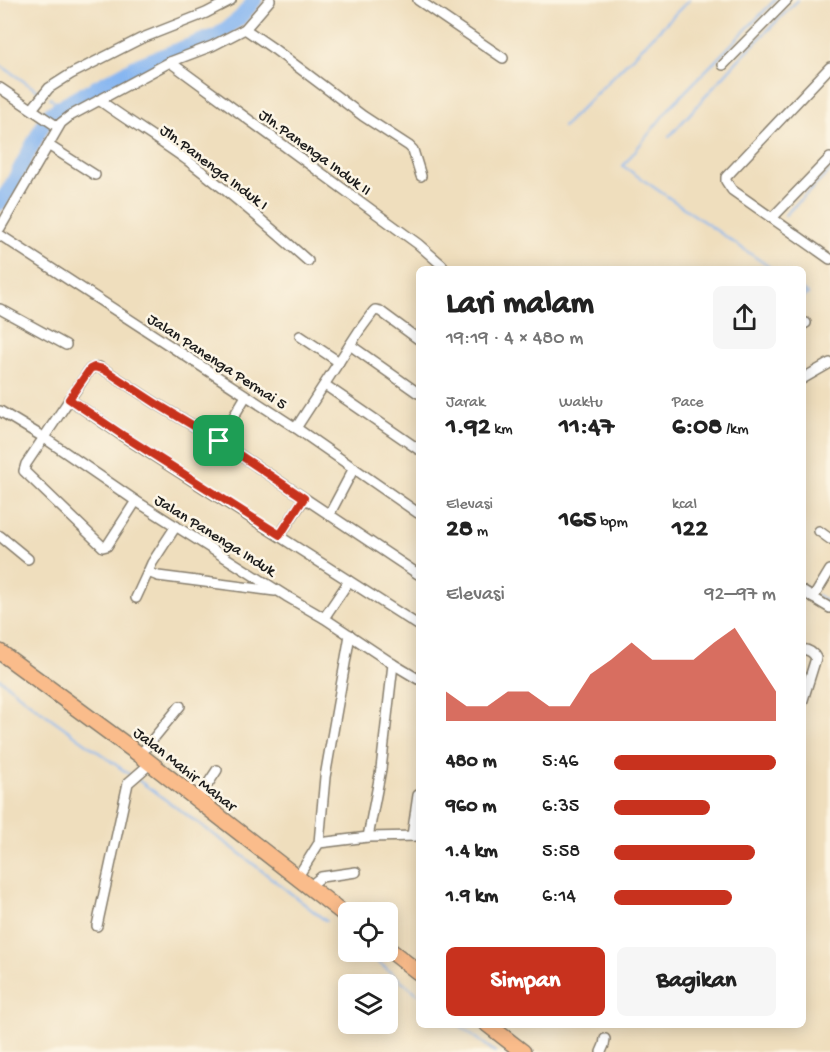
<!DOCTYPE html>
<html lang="id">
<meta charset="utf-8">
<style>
:root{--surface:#fff;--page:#f6f6f6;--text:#222;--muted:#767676;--accent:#c8321e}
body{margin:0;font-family:"Gochi Hand",sans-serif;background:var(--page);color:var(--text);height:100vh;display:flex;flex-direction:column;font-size:22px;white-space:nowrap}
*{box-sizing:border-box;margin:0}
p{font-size:20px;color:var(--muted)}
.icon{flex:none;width:33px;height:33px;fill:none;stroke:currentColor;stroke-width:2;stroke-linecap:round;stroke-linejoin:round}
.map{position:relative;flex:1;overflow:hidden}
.side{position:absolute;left:416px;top:266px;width:390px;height:762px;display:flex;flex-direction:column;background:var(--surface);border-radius:9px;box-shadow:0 3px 15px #0003}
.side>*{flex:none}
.buttons{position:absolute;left:338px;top:902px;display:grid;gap:12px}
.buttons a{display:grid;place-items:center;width:60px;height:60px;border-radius:9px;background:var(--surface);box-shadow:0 3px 15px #0003;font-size:30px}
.pin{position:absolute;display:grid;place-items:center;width:51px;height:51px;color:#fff;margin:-26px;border-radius:12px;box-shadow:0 3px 9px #0006}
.round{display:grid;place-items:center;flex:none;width:63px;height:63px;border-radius:9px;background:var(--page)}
.head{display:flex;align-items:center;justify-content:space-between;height:102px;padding:0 30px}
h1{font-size:33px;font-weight:700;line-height:45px}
.stats{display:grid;grid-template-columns:repeat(3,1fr);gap:9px;height:102px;padding:6px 30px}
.stats div{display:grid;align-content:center}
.stats b{font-size:26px;font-weight:700}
.stats small{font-size:16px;font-weight:400}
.stats p{font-size:16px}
.chart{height:168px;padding:12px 30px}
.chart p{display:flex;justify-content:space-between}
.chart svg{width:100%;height:108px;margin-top:6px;fill:var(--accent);opacity:.7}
.primary-button{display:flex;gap:12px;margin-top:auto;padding:12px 30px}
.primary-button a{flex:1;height:69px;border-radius:9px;background:var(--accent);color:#fff;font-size:24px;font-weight:700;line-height:69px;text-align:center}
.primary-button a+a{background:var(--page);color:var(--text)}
ul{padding:0 30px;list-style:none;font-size:20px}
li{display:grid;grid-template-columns:96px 72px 1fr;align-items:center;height:45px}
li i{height:15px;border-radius:8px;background:var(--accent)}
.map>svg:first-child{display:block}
</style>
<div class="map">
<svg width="830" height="1052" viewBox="0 0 830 1052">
<rect width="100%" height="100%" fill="#fcf5e5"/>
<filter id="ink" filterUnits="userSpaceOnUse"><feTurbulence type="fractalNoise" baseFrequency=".0167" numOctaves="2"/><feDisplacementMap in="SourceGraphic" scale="12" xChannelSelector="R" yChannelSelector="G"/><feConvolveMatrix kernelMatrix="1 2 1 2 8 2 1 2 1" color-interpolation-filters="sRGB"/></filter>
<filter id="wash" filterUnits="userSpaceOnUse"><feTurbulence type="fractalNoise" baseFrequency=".008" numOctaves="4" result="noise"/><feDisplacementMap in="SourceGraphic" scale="24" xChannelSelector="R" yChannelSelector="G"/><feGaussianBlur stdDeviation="1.35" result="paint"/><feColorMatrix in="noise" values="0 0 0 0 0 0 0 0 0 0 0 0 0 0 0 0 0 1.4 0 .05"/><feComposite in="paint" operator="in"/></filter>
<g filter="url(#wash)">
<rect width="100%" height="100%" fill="#efdebd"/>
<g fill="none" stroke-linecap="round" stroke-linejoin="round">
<g stroke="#86b6f1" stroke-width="2">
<polyline points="0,65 38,91"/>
<polyline points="50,98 62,107"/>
<polyline points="563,127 689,0"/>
<polyline points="669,137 740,58 798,0"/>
<polyline points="0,211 9,197 43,125"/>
<polyline points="785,215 830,171"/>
<polyline points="771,268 623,166 671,106 775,0"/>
<polyline points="802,290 808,294 802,297"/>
<polyline points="802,585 812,592"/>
<polyline points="817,595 830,603"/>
<polyline points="0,679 34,706 133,777"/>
<polyline points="138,780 234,849 326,921"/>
<polyline points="337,930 348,938"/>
<polyline points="364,951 418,994"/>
<polyline points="458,1024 495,1052"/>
</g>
<polyline stroke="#86b6f1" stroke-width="15" points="0,203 10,188 43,125 51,113 78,97 138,65 218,35 240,18 255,0"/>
</g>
</g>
<g filter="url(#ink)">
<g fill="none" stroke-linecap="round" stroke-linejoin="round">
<defs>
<g id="minor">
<polyline points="418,0 503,58"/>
<polyline points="245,29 274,49 363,116 409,146 413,150 421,176"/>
<polyline points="170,62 418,244 442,265"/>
<polyline points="723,65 787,0"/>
<polyline points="830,67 726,177 726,181 732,190 830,259"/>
<polyline points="0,88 58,127"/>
<path d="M99 100C128 121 158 139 187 160 229 192 269 226 308 261"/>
<polyline points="32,109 49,88 71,74 140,39 206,13 231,0"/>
<polyline points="48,145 95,175"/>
<polyline points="772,218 830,158"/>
<polyline points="0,228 61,123 70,116 170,62 212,46 245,29 270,0"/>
<polyline points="0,235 296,428 418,513"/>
<polyline points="0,309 66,345"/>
<polyline points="802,325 806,323"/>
<polyline points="300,336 339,362"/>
<polyline points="350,345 418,393"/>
<polyline points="802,379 830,363"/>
<polyline points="325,385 418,449"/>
<polyline points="69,399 124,437 418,625"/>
<polyline points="0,411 43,437 136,501 286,596 324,618 393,664 418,679"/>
<polyline points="296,428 359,331 373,312 375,310 380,311 418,339"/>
<polyline points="219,441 246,396"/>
<polyline points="136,501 107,546 103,547 24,471 26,464 90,369 99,367 108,372 157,404 219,441 418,574"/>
<polyline points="329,515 354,468"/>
<polyline points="176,526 152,563 148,572 158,576 275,591"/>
<polyline points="819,531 830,539"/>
<polyline points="280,535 304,499"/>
<polyline points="0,536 28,559"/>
<polyline points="802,591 830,608"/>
<polyline points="136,598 148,572"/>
<polyline points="813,598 830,570"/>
<polyline points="324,618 349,581"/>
<path d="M802 649C809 650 813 652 816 658L802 703"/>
<polyline points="140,755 180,706"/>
<polyline points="198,799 217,770"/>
<polyline points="412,836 418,795"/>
<polyline points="368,837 381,769 393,664"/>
<polyline points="319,843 325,777 350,635"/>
<polyline points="297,878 319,843 368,837 418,836"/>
<polyline points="309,887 321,877 356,872"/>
<polyline points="97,926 128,783 151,763"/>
<polyline points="601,1052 604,1045 605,1039"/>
</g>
<g id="trunk">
<polyline points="0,652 140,755 348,917"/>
<polyline points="387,948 418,972"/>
<polyline points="487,1024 523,1052"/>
</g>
</defs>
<use href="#minor" stroke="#867d6c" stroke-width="12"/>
<use href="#trunk" stroke="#867d6c" stroke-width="18"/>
<use href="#minor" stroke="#fff" stroke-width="9"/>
<use href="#trunk" stroke="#fabc8b" stroke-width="15"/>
</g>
</g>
<g fill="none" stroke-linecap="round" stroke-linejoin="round" filter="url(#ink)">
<defs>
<polygon id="route" points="94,367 103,369 108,372 157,404 219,441 304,498 280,535 124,436 69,399 90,369"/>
</defs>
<use href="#route" stroke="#fff" stroke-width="12"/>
<use href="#route" stroke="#c8321e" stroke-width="8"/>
</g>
<g text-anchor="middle" stroke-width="5" stroke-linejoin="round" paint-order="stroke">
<g font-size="16" fill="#1c1c1c" stroke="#fcf5e5">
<text transform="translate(316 151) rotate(36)" y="6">Jln.Panenga Induk II</text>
<text transform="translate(215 166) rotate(37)" y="6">Jln.Panenga Induk I</text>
<text transform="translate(218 360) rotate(33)" y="6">Jalan Panenga Permai 5</text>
<text transform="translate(216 534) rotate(32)" y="6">Jalan Panenga Induk</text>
<text transform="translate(186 768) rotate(38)" y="6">Jalan Mahir Mahar</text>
</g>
</g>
</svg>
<div class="buttons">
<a><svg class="icon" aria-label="locate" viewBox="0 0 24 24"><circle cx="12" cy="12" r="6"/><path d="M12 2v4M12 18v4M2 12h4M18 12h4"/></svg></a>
<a><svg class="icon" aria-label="layers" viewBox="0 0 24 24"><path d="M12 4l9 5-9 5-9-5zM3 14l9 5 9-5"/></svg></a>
</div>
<div class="pin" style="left:219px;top:441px;background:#1e9e55"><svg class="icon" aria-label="arrive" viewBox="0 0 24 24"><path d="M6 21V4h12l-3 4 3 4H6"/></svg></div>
<section class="side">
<div class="head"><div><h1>Lari malam</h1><p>19:19 · 4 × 480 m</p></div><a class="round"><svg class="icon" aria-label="share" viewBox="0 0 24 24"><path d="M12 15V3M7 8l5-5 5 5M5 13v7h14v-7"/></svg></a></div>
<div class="stats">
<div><p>Jarak</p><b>1.92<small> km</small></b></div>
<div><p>Waktu</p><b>11:47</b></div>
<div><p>Pace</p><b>6:08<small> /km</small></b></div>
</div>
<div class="stats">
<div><p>Elevasi</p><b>28<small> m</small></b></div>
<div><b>165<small> bpm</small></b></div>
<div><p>kcal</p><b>122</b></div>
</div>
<div class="chart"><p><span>Elevasi</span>92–97 m</p>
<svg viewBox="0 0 160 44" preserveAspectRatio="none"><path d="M0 44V32L10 38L20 38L30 32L40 32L50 38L60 38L70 25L80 19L90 12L100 19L110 19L120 19L130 12L140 6L150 19L160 32V44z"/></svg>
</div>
<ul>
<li><b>480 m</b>5:46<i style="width:100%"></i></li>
<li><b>960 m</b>6:35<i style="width:59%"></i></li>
<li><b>1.4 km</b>5:58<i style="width:87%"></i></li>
<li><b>1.9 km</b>6:14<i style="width:73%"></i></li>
</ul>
<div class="primary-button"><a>Simpan</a><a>Bagikan</a></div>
</section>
</div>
